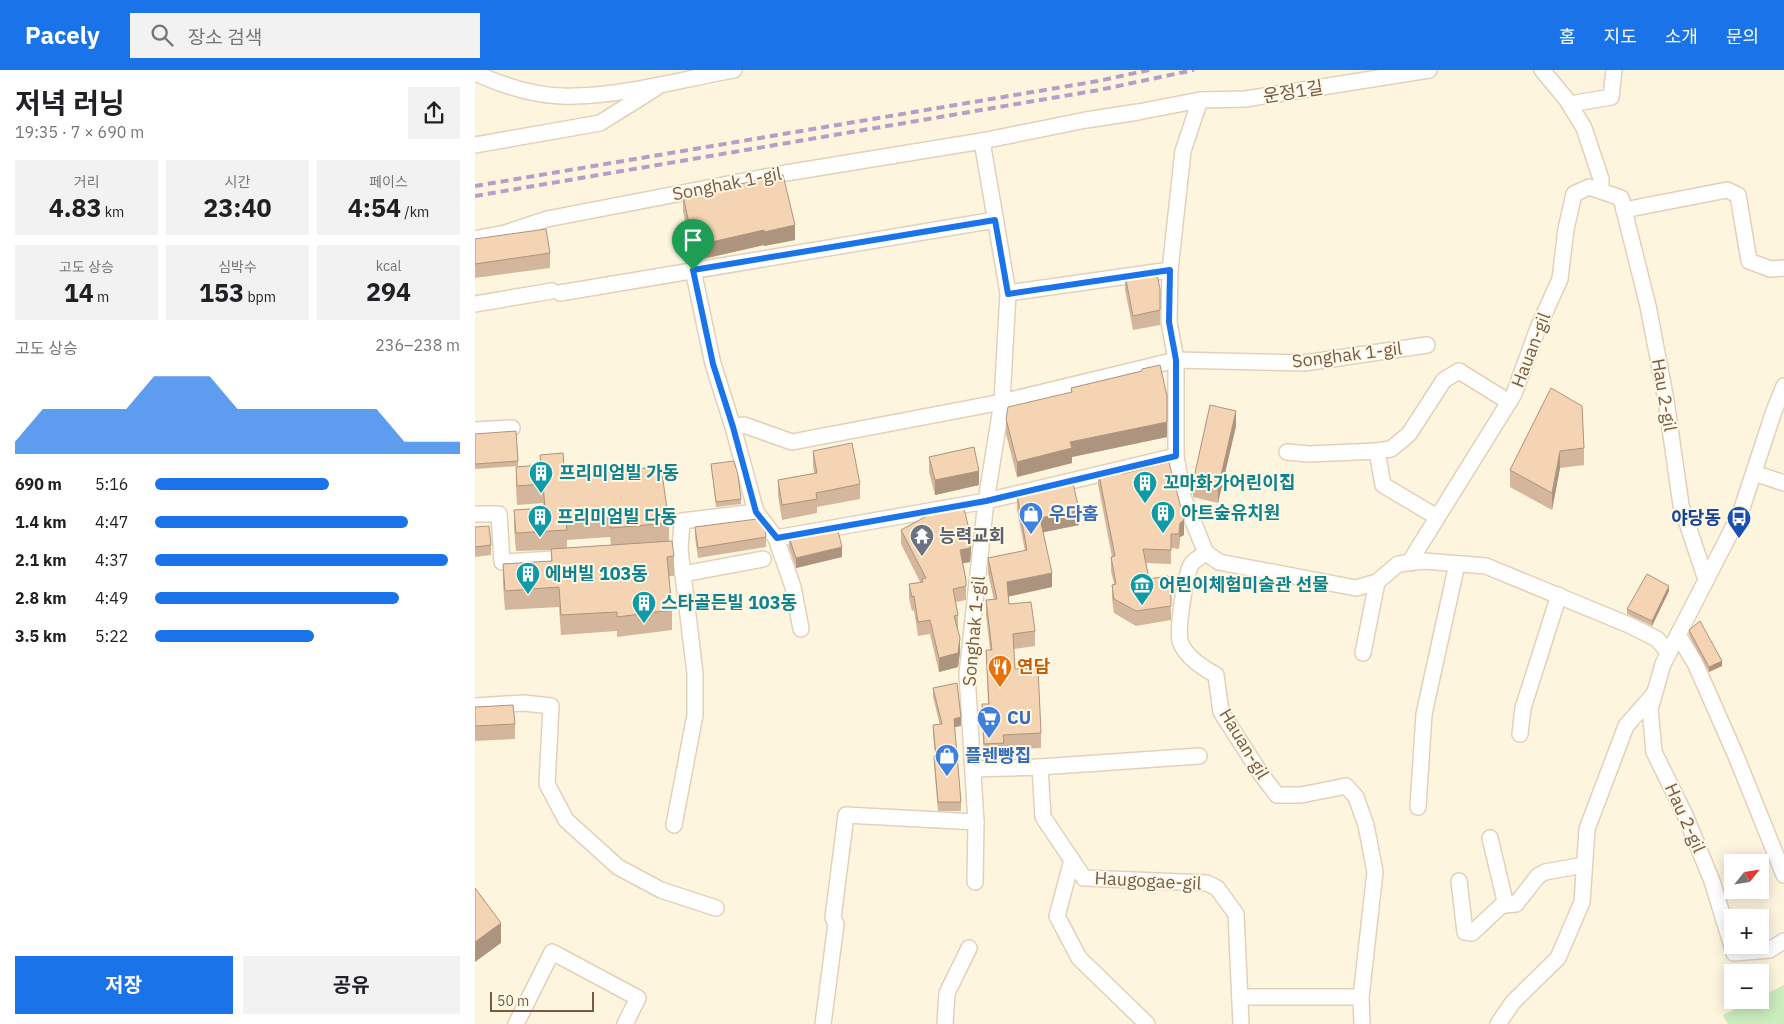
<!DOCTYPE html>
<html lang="ko">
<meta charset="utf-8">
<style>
:root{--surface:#fff;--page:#f2f2f2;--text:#202124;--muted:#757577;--accent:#1a73e8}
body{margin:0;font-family:"IBM Plex Sans","Noto Sans KR",sans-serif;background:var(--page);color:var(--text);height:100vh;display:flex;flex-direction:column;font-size:19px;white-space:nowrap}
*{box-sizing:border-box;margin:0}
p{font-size:16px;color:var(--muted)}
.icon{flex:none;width:28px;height:28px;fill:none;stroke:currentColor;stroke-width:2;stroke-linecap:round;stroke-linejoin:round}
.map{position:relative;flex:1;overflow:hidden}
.details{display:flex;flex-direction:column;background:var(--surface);width:475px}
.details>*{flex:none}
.needle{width:32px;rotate:60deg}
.buttons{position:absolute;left:1249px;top:784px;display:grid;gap:10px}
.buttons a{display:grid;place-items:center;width:45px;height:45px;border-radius:0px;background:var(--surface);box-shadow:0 2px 12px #0003;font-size:25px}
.scale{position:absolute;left:15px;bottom:12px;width:104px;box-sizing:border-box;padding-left:5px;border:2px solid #755b45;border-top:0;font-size:14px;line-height:18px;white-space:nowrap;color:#755b45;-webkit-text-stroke:4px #fff8e6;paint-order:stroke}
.pin{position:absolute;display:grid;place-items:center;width:42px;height:42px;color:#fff;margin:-51px -21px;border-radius:50% 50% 50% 0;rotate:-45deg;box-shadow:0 0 5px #0007}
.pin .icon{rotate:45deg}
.round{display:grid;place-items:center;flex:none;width:52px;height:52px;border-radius:0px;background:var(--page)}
.overview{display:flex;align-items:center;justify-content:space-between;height:85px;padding:0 15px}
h1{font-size:28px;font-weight:700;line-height:38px}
.metrics{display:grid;grid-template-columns:repeat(3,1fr);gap:8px;height:85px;padding:5px 15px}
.metrics div{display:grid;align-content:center;border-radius:0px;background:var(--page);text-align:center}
.metrics b{font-size:25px;font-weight:700}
.metrics small{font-size:14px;font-weight:400}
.metrics p{font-size:14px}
.chart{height:140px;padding:10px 15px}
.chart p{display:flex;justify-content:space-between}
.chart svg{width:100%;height:90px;margin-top:5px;fill:var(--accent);opacity:.7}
.primary-button{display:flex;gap:10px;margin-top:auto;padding:10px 15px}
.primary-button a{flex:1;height:58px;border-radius:0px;background:var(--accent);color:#fff;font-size:20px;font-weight:700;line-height:58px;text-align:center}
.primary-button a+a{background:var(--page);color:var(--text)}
ul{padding:0 15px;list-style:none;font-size:16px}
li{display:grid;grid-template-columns:80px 60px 1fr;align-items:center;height:38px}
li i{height:12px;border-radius:6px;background:var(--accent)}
header{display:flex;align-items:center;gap:30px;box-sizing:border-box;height:70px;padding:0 25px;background:var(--accent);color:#fff}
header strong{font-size:24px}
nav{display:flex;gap:28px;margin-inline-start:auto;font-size:18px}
.search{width:350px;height:45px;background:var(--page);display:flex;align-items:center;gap:12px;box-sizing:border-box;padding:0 18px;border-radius:0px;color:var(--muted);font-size:19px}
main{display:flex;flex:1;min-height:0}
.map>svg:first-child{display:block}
</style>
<header>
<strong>Pacely</strong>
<div class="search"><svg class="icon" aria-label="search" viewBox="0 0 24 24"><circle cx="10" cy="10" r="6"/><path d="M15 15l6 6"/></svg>장소 검색</div>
<nav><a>홈</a><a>지도</a><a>소개</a><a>문의</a></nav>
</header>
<main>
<section class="details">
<div class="overview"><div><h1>저녁 러닝</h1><p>19:35 · 7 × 690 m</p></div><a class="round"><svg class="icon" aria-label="share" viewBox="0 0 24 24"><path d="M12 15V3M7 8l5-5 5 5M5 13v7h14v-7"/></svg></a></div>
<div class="metrics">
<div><p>거리</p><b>4.83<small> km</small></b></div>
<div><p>시간</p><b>23:40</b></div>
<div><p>페이스</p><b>4:54<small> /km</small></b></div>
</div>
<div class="metrics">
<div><p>고도 상승</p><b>14<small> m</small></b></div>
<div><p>심박수</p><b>153<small> bpm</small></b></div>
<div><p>kcal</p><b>294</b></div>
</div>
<div class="chart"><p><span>고도 상승</span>236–238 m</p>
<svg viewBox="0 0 160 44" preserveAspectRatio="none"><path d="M0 44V38L10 22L20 22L30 22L40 22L50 6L60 6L70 6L80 22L90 22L100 22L110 22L120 22L130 22L140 38L150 38L160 38V44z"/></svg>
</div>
<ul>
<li><b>690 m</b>5:16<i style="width:57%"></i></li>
<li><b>1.4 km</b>4:47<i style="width:83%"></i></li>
<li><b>2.1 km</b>4:37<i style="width:96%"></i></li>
<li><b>2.8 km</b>4:49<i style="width:80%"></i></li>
<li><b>3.5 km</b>5:22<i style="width:52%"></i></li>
</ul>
<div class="primary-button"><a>저장</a><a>공유</a></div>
</section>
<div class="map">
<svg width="1309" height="954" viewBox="0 0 1309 954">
<rect width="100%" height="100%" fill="#fef5de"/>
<polygon fill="#cbecbd" points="1309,915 1309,954 1253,954 1248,945 1279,930 1285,930 1285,927"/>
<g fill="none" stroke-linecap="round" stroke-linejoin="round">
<defs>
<g id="minor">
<polyline points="1067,0 1092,30 1109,58 1126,109 1126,120"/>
<path d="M0 3C31 17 66 28 100 26 151 25 208 9 259 0"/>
<polyline points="725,30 708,81 695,200 694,252 701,290 701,386 708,427 731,483"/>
<polyline points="1095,34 1136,27 1139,0"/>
<polyline points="0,75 125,53 181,18"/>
<polyline points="1149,140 1252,120 1263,125 1274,191 1295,199 1309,198"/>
<polyline points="0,169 30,163 72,149 311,103 507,71 611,50 663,42 725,30 770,29 954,0"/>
<polyline points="218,200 238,294 258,357 281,442"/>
<polyline points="85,223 520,150"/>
<polyline points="533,223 695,200"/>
<polyline points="0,234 77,221"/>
<polyline points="1309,316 1299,341 1265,444 1188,594 1175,639 1179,682 1210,745 1237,811 1259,883 1294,880 1309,871"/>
<polyline points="258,357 269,355 317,372 527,332 701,290 829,293 952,275"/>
<polyline points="0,360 37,358"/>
<polyline points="902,381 916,379 934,364 969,310 984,301 1034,332"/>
<polyline points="812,382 834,384 902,381 908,415 962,447"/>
<polyline points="1279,403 1309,413"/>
<polyline points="0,444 24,444 27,492 96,488"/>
<polyline points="301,468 318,517 326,559"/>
<polyline points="179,482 205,480 207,451 281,442 301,468 511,431 701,386"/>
<polyline points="934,493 1039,324 1063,258 1085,209 1091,159 1099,124 1114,117 1146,128 1173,236 1191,330 1206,435 1231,510"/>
<polyline points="208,504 288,489"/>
<polyline points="1203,565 1220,593 1261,686 1309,805"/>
<polyline points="888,583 902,512"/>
<polyline points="0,636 49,633 76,636 72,714 91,750 143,797 186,820 241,838"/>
<polyline points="1045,664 1048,638 1084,525"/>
<polyline points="565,697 724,686"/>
<polyline points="498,699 565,697 568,747 609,808 732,813 742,818 761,844 766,954"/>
<polyline points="943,737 949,644 982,494"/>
<polyline points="501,752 492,604 511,431 527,332 533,223 507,71"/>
<polyline points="199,755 220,645 220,603 205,480"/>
<polyline points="1015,768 1031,835"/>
<polyline points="597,790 582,846 604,888 672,954"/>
<polyline points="984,811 990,862 997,863 1027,835 1041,834 1063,806 1070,802 1109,795"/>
<polyline points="765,927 886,927 887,954"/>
<path d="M886 927 900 802 891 755 881 727 871 716 826 725H802L786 704 746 642 741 605C728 598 710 587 705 571 702 560 710 506 716 495 718 490 726 487 731 483L744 492 881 518 902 512 923 494 949 491 1011 496 1154 555 1182 569 1194 583"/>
<polyline points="41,954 77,882 163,928 150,954"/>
<polyline points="348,954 361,854 358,848 371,745 501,752 500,812"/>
<polyline points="470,954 472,923 494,878"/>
<polyline points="1023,954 1038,932 1083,888 1107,832 1112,759 1151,656 1178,625"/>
</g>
</defs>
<use href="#minor" stroke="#e2d1ba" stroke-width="18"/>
<use href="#minor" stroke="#fff" stroke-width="15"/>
<g stroke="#b89dc7" stroke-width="4" stroke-dasharray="8 5" stroke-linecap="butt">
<polyline points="0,116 623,11 674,0"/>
<polyline points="0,126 624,20 719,0"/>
</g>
</g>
<g fill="#d3b69b" fill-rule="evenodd">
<polygon points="208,126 320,170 289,176 289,175 219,191 208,141"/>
<polygon points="0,169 75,183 75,198 0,208"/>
<polygon points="650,205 685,219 685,255 658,260 650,220"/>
<polygon points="667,299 692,367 597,387 597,393 542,407 531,364 531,349 596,323 596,318 667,301"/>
<polygon points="1076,318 1109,378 1109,395 1085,398 1077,440 1035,417 1035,400"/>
<polygon points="761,356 743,433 718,427 718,412"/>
<polygon points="0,364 43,391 43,396 0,399"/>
<polygon points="338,381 385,414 385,429 342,437 342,443 307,450 303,425 303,410 339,403 338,396"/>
<path d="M65 385 89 397 116 405 194 453V471L199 486V506H194L197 540V560L142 567V561L86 565 84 537 30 540 28 514V494L76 491V480L41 481 39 458V440L68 438V433L42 435 41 416V397L65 395ZM135 467 136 475 92 478V470Z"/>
<polygon points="454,387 504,415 460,425 454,402"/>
<polygon points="236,394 266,429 266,434 241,437"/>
<polygon points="623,400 647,404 698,408 698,414 709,465 705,467 704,479 696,478 696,494 671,493 674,509 693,506 696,542 696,550 661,556 639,543 637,529 637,515 639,514 636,501 636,487 637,487 623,414"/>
<polygon points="542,425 604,455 568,462 577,517 533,526 534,534 560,561 560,576 539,579 540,599 566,663 566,678 529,680 529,688 509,689 507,649 507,634 513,634 511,580 515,580 511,545 511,530 519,530 513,503 513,488 550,481 542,440"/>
<polygon points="0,457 16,475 16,485 0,487"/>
<polygon points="220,457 291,467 291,477 223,488 220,467"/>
<polygon points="426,460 496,482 495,492 488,493 491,510 491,530 481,532 483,545 483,559 485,582 483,597 464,602 455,564 443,566 439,540 437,541 434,528 434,514 445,512 426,474"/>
<polygon points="314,467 367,487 321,498 314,477"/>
<polygon points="1194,521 1177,556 1152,544 1152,539"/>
<polygon points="1214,560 1247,596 1234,602 1214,565"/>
<polygon points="458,618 486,656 479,657 486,732 486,741 463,741 459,694 459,686 460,685 458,664 458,655 465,655 458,627"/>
<polygon points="0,637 40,654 40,669 0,671"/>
</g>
<g fill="#ac947e">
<polygon points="320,155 320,170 289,176 289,162"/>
<polygon points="289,160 289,175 219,191 219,176"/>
<polygon points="761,341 761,356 743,433 743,418"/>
<polygon points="692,352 692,367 597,387 597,393 542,407 542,392 595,372"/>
<polygon points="1085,381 1085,398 1077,440 1077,423"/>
<polygon points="504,401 504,415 460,425 460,410"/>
<polygon points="604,440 604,455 565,463 565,448"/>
<polygon points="709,450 709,465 705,467 704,479 705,453"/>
<polygon points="496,468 496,482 495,492 485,494 485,480"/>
<polygon points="367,477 367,487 321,498 321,488"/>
<polygon points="577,503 577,517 532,527 532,512"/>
<polygon points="1194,516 1194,521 1177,556 1177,551"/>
<polygon points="485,568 485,582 483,597 464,602 464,588"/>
<polygon points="1247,591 1247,596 1234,602 1234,597"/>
<polygon points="486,647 486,656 479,657 479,649"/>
<polygon points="26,853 26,873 0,892 0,872"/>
</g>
<g fill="#f5d4b4" stroke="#ac947e">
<polygon points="308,105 320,155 289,162 289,160 219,176 208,126"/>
<polygon points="71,159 75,183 0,194 0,169"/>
<polygon points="681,199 685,219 685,240 658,246 650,205"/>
<polygon points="685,295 692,326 692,352 595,372 597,378 542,392 531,349 533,337 597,322 596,318 667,301 667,299"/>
<polygon points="1076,318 1107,336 1109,378 1085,381 1077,423 1035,400"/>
<polygon points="735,335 761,341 743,418 718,412"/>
<polygon points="41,361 43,391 0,394 0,364"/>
<polygon points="377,373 385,414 341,423 342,429 307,435 303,410 342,403 338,381"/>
<polygon points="499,377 504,401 460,410 454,387"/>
<polygon points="88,383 89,397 115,395 116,405 186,396 194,453 136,458 135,448 91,452 92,460 41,463 39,440 70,438 68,414 42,416 41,397 66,395 65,385"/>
<polygon points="259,391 263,405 266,429 241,432 236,394"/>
<polygon points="694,392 698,408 694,407 702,422 709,450 705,453 704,464 696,464 696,480 668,479 674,509 693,506 696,528 696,536 661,541 639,529 637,515 641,514 636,487 640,486 623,400 645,395 647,404"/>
<polygon points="598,413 604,440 565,448 577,503 532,512 534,534 556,532 560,561 538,564 540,599 563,598 566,663 528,665 529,673 509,674 507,634 514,634 511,580 517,580 511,530 522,529 513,488 552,480 542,425"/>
<polygon points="488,434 496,468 495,478 485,480 491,510 491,516 478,519 483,545 479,546 485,568 483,583 464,588 455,550 443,552 439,526 437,527 434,514 448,512 447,509 451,508 426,460 459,442 459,441"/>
<polygon points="282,449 290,459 291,467 223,478 220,457"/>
<polygon points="14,456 16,475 0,477 0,457"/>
<polygon points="362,457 367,477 321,488 314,467"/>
<polygon points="197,471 199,486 192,487 197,540 142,547 142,542 86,545 84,517 30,521 28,494 77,491 76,479"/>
<polygon points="1172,504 1194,516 1177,551 1152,539"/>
<polygon points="1225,551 1247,591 1234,597 1214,560"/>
<polygon points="482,613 486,647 479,649 486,732 463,732 459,686 461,685 458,655 467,654 458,618"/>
<polygon points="38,635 40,654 0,656 0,637"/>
<polygon points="0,818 26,853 0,872"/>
</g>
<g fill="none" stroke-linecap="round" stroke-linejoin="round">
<defs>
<polygon id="route" points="520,150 533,224 695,200 694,252 701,290 701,386 511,431 302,468 281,442 258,357 238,294 218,200"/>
</defs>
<use href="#route" stroke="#fff" stroke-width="10"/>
<use href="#route" stroke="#1a73e8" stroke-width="6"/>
</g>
<defs>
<symbol id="building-pin" viewBox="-11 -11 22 30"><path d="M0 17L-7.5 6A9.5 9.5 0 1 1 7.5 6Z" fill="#0f9aa8" stroke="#fff8e6"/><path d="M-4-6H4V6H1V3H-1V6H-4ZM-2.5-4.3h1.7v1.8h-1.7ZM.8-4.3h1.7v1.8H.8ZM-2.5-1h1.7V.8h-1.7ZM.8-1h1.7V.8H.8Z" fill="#fff"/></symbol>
<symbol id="shop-pin" viewBox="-11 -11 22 30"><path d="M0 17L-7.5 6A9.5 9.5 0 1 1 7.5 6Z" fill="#3f7fe0" stroke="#fff8e6"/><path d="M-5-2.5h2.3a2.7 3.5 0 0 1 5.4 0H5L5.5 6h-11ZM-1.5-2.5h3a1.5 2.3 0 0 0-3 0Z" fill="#fff"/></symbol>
<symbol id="bus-pin" viewBox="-11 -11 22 30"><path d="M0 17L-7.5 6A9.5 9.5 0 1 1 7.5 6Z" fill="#1a4fb4" stroke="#fff8e6"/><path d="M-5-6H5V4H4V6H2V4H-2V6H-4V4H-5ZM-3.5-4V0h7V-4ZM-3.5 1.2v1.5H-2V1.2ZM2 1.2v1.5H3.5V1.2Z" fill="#fff"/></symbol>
<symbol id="temple-pin" viewBox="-11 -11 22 30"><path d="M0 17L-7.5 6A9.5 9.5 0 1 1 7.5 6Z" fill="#6b7280" stroke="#fff8e6"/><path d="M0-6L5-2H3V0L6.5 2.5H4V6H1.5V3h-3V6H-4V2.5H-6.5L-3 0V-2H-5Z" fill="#fff"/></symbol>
<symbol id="museum-pin" viewBox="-11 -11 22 30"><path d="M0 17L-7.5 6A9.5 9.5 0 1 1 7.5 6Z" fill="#0f9aa8" stroke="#fff8e6"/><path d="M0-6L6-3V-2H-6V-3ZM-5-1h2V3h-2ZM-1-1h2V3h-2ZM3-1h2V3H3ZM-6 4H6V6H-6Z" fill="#fff"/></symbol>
<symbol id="restaurant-pin" viewBox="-11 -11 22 30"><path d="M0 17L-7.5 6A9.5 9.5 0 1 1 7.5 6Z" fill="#e8710a" stroke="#fff8e6"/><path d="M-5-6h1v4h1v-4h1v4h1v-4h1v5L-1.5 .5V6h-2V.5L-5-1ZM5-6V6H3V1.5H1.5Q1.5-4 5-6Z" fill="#fff"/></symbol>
<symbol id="supermarket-pin" viewBox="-11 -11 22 30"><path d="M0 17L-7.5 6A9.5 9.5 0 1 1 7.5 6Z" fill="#3f7fe0" stroke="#fff8e6"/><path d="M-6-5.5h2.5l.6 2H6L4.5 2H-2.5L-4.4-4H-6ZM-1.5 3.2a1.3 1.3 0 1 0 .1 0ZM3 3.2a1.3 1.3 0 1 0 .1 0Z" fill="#fff"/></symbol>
</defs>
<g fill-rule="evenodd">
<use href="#building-pin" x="52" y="389" width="28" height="38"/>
<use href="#building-pin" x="656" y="399" width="28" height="38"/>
<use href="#building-pin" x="674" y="429" width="28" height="38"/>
<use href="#shop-pin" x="542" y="430" width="28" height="38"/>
<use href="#building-pin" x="51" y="433" width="28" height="38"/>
<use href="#bus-pin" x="1250" y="434" width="28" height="38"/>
<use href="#temple-pin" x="433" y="452" width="28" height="38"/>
<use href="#building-pin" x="39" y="490" width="28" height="38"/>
<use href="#museum-pin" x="653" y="501" width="28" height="38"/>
<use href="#building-pin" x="155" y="519" width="28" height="38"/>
<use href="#restaurant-pin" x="511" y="583" width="28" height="38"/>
<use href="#supermarket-pin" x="500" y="634" width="28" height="38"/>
<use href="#shop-pin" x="458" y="672" width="28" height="38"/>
</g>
<g text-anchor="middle" stroke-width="4" stroke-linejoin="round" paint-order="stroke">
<g font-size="18" fill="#755b45" stroke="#fff8e6">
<text transform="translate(818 22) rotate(-9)" y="6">운정1길</text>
<text transform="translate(252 114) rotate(-11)" y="6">Songhak 1-gil</text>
<text transform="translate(1056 280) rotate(-69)" y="6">Hauan-gil</text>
<text transform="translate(872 285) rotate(-7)" y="6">Songhak 1-gil</text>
<text transform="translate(1189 325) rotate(80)" y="6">Hau 2-gil</text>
<text transform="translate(499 561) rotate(-85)" y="6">Songhak 1-gil</text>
<text transform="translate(769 674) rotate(59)" y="6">Hauan-gil</text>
<text transform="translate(1210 748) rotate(66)" y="6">Hau 2-gil</text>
<text transform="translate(673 811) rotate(3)" y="6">Haugogae-gil</text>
</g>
<g font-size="18" font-weight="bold" fill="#0d838f" stroke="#fff8e6" text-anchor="start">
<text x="84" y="409">프리미엄빌 가동</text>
<text x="688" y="419">꼬마화가어린이집</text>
<text x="706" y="449">아트숲유치원</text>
<text x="82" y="453">프리미엄빌 다동</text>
<text x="70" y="510">에버빌 103동</text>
<text x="684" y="521">어린이체험미술관 선물</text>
<text x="186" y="539">스타골든빌 103동</text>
</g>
<g font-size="18" font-weight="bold" fill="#366cbe" stroke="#fff8e6" text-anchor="start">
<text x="574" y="450">우다홈</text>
<text x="532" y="654">CU</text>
<text x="490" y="692">플렌빵집</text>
</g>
<g font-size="18" font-weight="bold" fill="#164399" stroke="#fff8e6" text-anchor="end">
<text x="1246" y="454">야당동</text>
</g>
<g font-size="18" font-weight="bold" fill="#5b616d" stroke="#fff8e6" text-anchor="start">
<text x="464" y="472">능력교회</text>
</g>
<g font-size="18" font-weight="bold" fill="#c56008" stroke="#fff8e6" text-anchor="start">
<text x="542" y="603">연담</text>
</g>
</g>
</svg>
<div class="buttons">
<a><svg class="needle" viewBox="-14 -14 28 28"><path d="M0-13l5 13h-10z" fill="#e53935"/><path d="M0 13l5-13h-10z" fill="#757577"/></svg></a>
<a>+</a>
<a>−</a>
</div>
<div class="scale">50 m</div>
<div class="pin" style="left:218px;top:200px;background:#1e9e55"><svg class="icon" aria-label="arrive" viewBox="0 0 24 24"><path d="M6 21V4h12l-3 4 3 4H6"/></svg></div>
</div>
</main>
